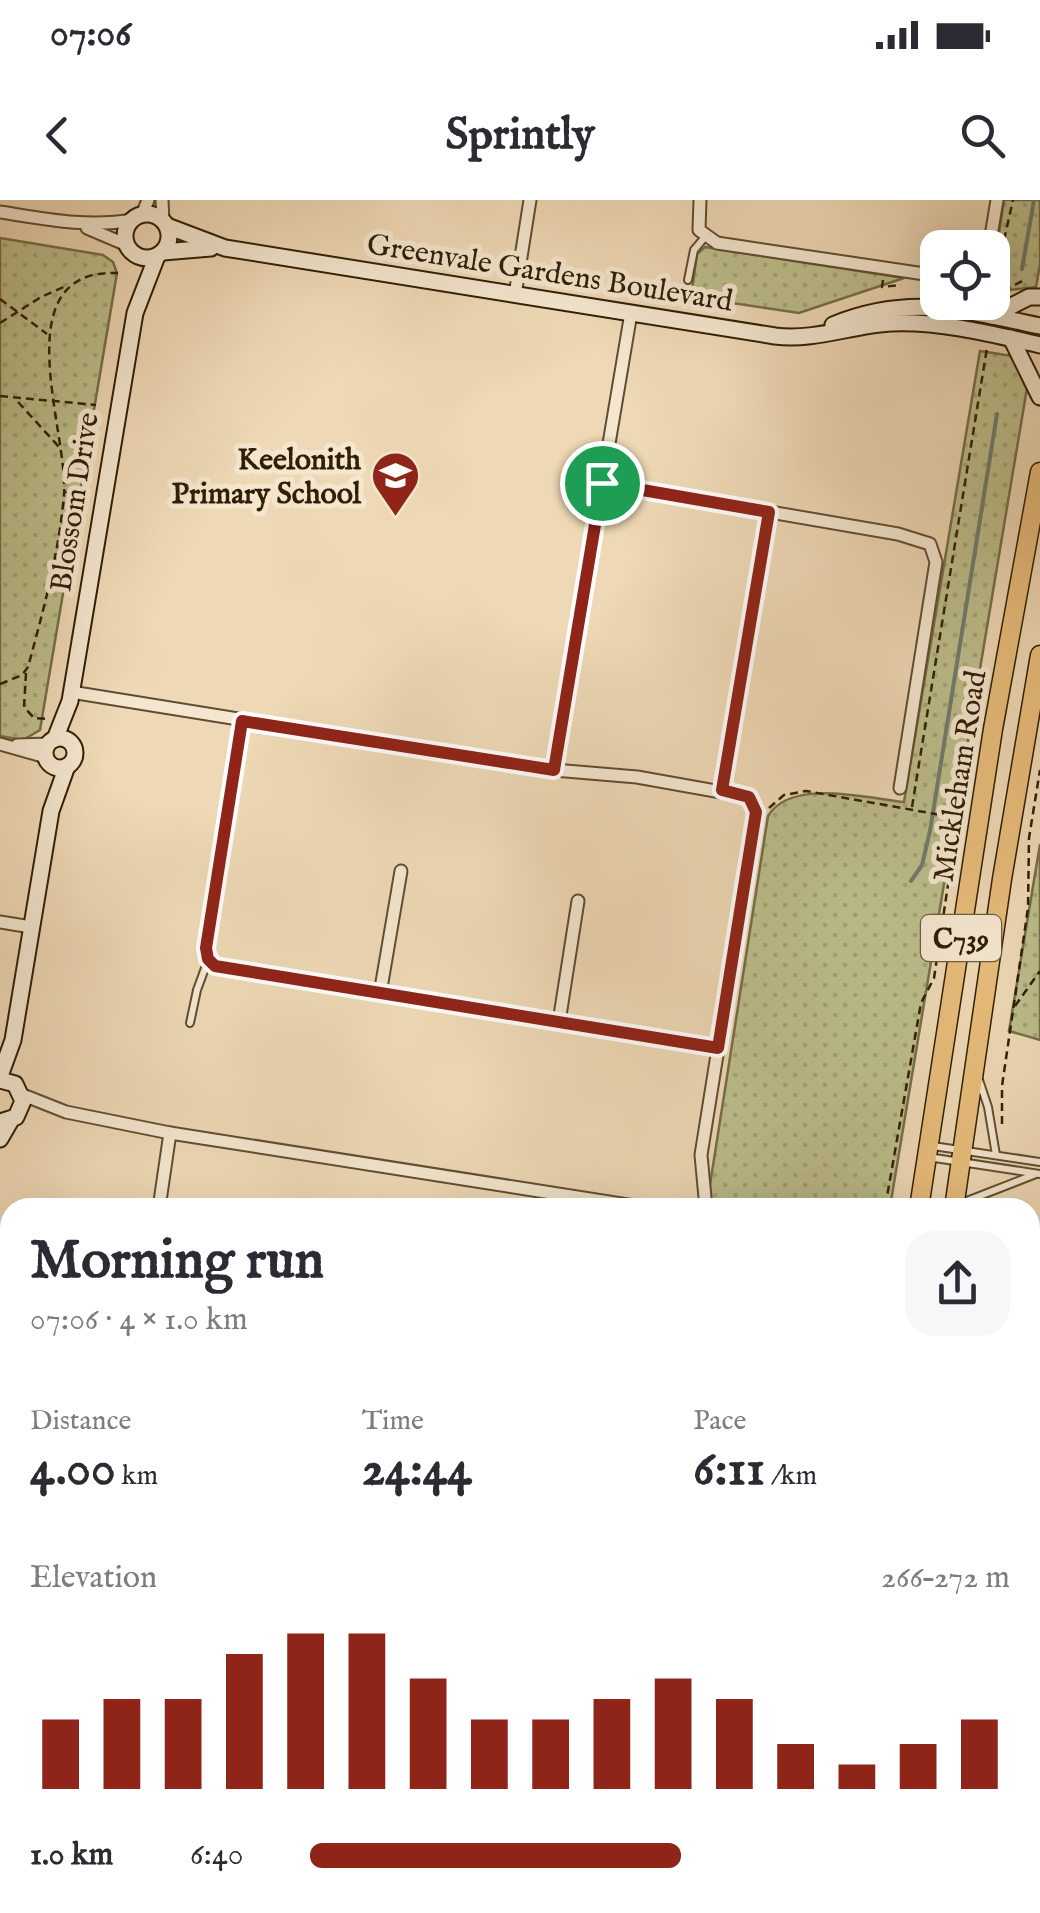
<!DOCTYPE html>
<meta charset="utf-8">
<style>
:root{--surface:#fff;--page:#f7f7f7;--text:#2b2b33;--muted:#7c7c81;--accent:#8f2418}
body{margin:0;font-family:"IM FELL English",serif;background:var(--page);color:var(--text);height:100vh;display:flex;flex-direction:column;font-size:38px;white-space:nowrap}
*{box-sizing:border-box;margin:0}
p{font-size:32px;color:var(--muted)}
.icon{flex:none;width:55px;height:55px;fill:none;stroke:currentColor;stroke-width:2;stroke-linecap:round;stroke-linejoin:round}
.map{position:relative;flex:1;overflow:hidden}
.panel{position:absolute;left:0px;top:998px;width:1040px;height:718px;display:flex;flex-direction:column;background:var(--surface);border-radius:30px 30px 0 0;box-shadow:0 10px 40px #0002}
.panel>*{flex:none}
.controls{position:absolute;left:920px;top:30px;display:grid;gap:20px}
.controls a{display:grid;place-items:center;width:90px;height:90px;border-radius:20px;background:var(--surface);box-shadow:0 10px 40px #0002;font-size:50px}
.pin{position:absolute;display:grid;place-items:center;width:85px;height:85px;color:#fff;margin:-42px;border:5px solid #fff;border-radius:50%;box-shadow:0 2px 10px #0007}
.round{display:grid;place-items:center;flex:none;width:105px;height:105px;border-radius:30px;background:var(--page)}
.summary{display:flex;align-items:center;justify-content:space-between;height:170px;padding:0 30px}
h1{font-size:55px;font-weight:700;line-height:75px}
.metrics{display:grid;grid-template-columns:repeat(3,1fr);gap:15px;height:170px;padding:10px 30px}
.metrics div{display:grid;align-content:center}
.metrics b{font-size:50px;font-weight:700}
.metrics small{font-size:28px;font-weight:400}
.metrics p{font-size:28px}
.chart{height:280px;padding:20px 30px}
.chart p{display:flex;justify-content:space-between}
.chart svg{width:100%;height:180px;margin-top:10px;stroke:var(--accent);stroke-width:6}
ul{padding:0 30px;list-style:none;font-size:32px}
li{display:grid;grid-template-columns:160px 120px 1fr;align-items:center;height:75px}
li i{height:25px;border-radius:12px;background:var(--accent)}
.status{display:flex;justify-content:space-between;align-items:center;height:70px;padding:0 50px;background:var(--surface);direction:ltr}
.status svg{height:28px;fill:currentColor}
header{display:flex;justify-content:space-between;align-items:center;height:130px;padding:0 30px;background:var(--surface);font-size:45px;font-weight:700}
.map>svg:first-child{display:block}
</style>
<div class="status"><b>07:06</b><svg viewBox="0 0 49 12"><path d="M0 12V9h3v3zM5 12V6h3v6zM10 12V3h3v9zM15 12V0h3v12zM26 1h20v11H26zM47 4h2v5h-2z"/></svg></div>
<header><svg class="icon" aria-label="back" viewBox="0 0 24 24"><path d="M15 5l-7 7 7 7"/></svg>Sprintly<svg class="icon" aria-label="search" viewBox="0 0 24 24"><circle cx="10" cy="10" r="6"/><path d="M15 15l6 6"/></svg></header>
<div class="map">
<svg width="1040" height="1713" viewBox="0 0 1040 1713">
<defs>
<pattern id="park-dots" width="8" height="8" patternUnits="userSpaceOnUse" patternTransform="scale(2.5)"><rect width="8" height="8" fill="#bcbe8b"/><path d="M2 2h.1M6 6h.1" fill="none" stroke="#a2a376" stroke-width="1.8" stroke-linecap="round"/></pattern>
</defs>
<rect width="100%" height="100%" fill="#eed8b5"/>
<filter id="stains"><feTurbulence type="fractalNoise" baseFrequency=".002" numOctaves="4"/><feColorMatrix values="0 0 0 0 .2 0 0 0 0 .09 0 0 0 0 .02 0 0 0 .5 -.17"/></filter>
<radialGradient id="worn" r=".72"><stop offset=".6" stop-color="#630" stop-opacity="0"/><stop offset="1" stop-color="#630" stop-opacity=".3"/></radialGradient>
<g fill="url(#park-dots)" stroke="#766e48" stroke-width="2.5">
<polygon points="1004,0 1040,0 1040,64 1036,87 993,92 993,72"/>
<polygon points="0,38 103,55 113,62 117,73 40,530 23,540 0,536"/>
<polygon points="705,47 904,78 799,113 691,97 697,54"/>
<path d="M980 151 1012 156 1029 176 890 1007H712L709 991 768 616C791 578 866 598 904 602Z"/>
<polygon points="1040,644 1040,840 1009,831"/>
</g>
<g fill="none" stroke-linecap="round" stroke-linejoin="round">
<g stroke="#707b6f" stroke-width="4">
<polyline points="1022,69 1034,0"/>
<polyline points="911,681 922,665 930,631 997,214"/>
<polyline points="1030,1203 1040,1197"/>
</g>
<defs>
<g id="lane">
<polyline points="688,80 694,50 705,37"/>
<polyline points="190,823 197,790 208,760"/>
<polyline points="979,880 988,907 996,955"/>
<polyline points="933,946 1040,962"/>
<polyline points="928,957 1040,974"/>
<polyline points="959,1004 1036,974"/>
<polyline points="943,1713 944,1705"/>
</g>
<g id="street">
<polyline points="162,0 163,21"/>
<polyline points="700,0 699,30 717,43 938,76"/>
<path d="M0 12C45 19 87 28 133 20"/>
<polyline points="142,15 148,0"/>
<polyline points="87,28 127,45"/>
<polyline points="989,48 997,0"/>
<polyline points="515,95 530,0"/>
<polyline points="602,283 898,334 930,344 936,362 900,588"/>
<polyline points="71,492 554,570 637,577 749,597 756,611 701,955 706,1008"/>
<polyline points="243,521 207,745 207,755 215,766 718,848"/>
<polyline points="0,544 46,557"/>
<polyline points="17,545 48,544"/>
<polyline points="554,570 631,113"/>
<polyline points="722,590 769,312"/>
<polyline points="0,722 31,727"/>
<polyline points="380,794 401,671"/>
<polyline points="559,822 578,701"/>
<polyline points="23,895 66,912 170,933 647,1008"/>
<polyline points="159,1008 170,933"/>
<polyline points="1030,1367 1040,1369"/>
<polyline points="1030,1570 1040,1572"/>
<polyline points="1030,1588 1040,1590"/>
<polyline points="519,1705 570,1713"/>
<polyline points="188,1713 189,1705"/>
<polyline points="353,1713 354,1705"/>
</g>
<g id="secondary">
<circle cx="147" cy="36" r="22"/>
<path d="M167 26 225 48 775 136C816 141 851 125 892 123 941 121 992 134 1040 145"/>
<polyline points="163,52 211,48"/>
<polyline points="992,116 1029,97 1040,97"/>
<path d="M833 125C908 94 964 110 1040 126"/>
<polyline points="1011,138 1040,197"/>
<circle cx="60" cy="553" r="15"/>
<polyline points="55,539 70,501 135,113 157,56"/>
<polyline points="0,876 13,840 51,611 67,566"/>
<polyline points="0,880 15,884 23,901 16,917 0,922"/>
<polyline points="0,939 11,920"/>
<polyline points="0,1182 10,1209"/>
<polyline points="0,1408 10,1399"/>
<polyline points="0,1539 9,1487 4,1441"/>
<polyline points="0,1648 10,1666"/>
<polyline points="34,1705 39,1713"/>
</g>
<g id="primary">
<polyline points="919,1008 993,529 1040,272"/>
<polyline points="954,1008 1002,679 1040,455"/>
<polyline points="810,1713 811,1705"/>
<polyline points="843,1713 844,1705"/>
</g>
</defs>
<use href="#lane" stroke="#604d31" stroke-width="10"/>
<use href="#street" stroke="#604d31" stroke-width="15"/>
<use href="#secondary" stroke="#301f05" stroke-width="19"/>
<use href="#primary" stroke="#301f05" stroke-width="21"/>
<g stroke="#301f05" stroke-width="2.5" stroke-dasharray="8 5" stroke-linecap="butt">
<polyline points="1004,40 1013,0"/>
<polyline points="883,80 882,87 901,85"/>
<polyline points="996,95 1002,53"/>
<polyline points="992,97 1024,80"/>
<polyline points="0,99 47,134"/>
<polyline points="0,123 41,97 68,85"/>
<polyline points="0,196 96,205"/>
<polyline points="18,202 60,248"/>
<polyline points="65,292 87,296"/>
<polyline points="26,473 24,507 34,518 47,519"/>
<path d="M0 484 22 475 28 467C43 412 59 353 64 295 69 232 2 68 118 73"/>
<polyline points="912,607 987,148"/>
<polyline points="769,608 784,595 806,591 958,618 934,778 921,803 885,1008"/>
<polyline points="1015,806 1040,771"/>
<polyline points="1002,924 1002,886 1028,708 1029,638 1040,570"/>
<polyline points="1030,1352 1040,1354"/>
<polyline points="1030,1383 1040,1385"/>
<polyline points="0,1384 3,1378 10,1380"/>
<polyline points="1030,1554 1040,1556"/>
<polyline points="0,1586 10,1588"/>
<polyline points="1030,1612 1040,1613"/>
<polyline points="0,1692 13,1713"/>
<polyline points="61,1705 66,1713"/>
<polyline points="426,1705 476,1713"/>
<polyline points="604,1705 655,1713"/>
<polyline points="72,1713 73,1705"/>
<polyline points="157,1713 157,1705"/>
<polyline points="206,1713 207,1705"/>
<polyline points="586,1713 588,1705"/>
<polyline points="781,1713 783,1705"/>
<polyline points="876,1713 877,1705"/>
</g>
<use href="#lane" stroke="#f4e6cf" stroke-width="6"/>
<use href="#street" stroke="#f4e6cf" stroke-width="11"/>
<use href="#secondary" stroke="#f4e6cf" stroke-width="15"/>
<use href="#primary" stroke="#e7bc7a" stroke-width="18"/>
</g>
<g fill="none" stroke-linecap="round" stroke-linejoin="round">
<defs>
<polygon id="route" points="602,283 769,312 722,590 749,597 756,612 718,848 215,766 208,759 206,748 242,521 554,570"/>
</defs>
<use href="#route" stroke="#fff" stroke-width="20"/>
<use href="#route" stroke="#8f2418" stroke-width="12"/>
</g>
<defs>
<symbol id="school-pin" viewBox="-11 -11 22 30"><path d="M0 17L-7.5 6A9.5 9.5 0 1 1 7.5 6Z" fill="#8f2418" stroke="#f4e6cf"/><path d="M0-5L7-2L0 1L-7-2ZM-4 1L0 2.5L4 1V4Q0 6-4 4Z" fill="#fff"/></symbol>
</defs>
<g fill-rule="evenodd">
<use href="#school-pin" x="368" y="248" width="55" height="75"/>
</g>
<g text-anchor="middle" stroke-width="10" stroke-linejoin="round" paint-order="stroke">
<rect fill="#f4e6cf" stroke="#6b5b42" stroke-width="2.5" x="921" y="715" width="80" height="46" rx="8"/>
<g font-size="28" font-weight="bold" fill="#301f05">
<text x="961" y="748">C739</text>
</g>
<g font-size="30" fill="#301f05" stroke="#f4e6cf">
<text transform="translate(550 72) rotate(9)" y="10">Greenvale Gardens Boulevard</text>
<text transform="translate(74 302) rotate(-81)" y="10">Blossom Drive</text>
<text transform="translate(959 576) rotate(-81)" y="10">Mickleham Road</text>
</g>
<g font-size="30" font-weight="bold" fill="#301f05" stroke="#f4e6cf" text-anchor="end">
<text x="361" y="269">Keelonith<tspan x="361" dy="34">Primary School</tspan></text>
</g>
</g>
<rect width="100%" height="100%" filter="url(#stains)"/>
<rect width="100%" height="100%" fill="url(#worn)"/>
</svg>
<div class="controls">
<a><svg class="icon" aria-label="locate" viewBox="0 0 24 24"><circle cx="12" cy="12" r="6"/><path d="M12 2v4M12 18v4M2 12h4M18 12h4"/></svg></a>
</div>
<div class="pin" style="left:602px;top:283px;background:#1e9e55"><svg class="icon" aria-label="arrive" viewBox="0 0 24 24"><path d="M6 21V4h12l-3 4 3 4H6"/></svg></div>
<section class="panel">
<div class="summary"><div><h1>Morning run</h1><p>07:06 · 4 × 1.0 km</p></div><a class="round"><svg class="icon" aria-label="share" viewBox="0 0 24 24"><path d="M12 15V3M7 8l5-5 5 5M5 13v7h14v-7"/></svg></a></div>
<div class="metrics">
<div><p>Distance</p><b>4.00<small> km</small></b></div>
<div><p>Time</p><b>24:44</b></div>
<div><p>Pace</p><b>6:11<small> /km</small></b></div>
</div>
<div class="chart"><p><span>Elevation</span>266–272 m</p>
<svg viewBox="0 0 160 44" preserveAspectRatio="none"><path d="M5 44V27M15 44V22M25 44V22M35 44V11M45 44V6M55 44V6M65 44V17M75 44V27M85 44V27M95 44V22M105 44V17M115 44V22M125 44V33M135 44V38M145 44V33M155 44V27"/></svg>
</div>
<ul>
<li><b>1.0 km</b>6:40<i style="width:53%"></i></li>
</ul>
</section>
</div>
